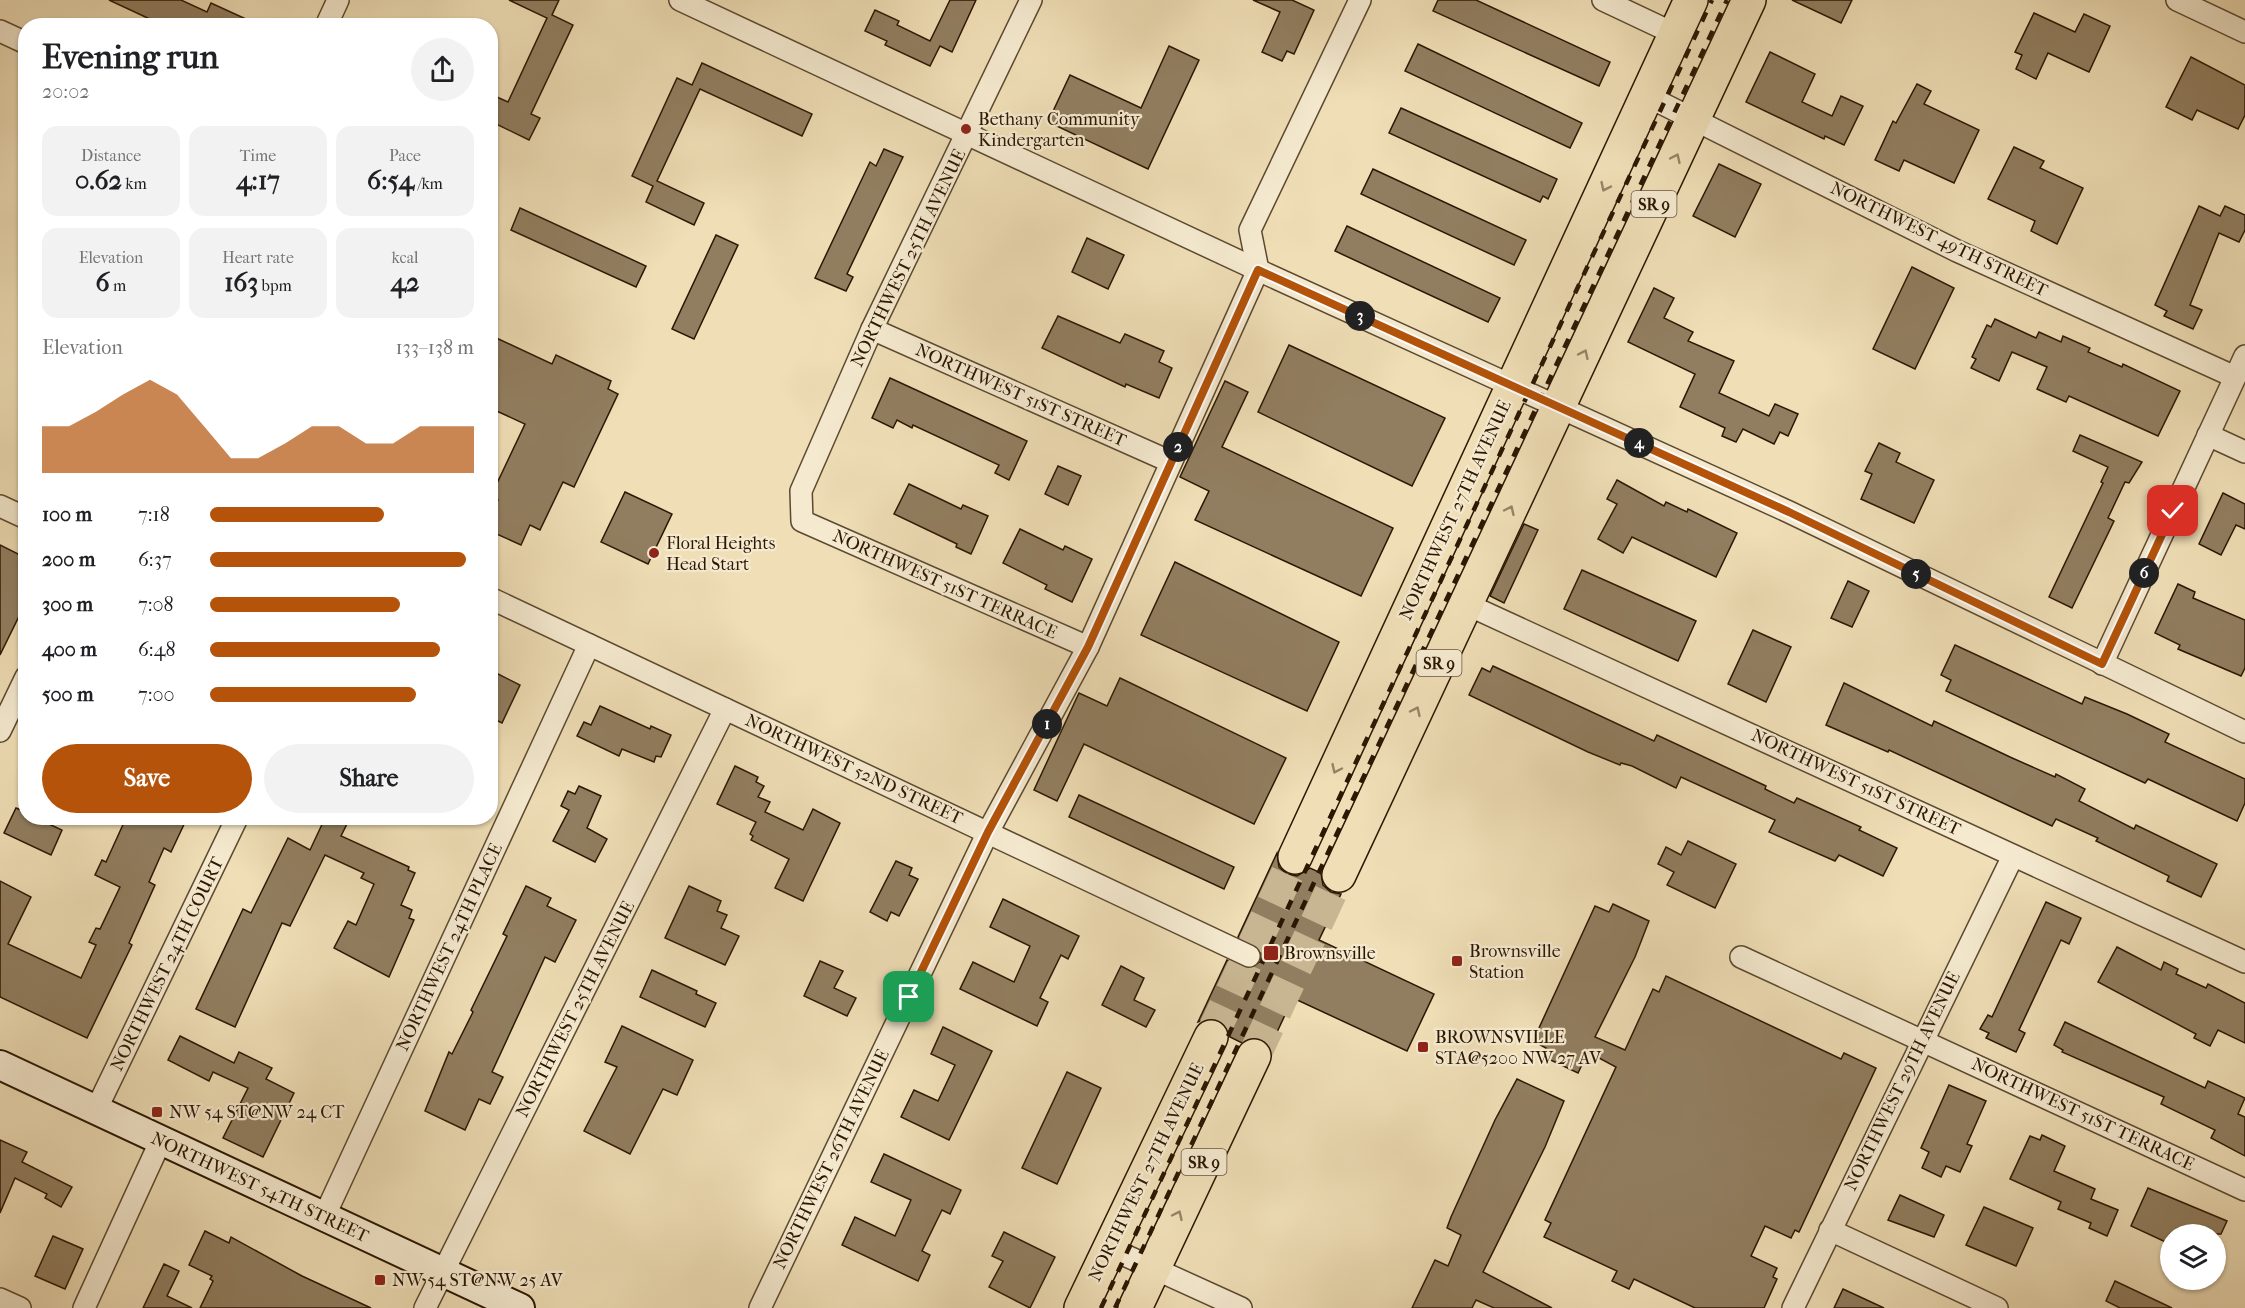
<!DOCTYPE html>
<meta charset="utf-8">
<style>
:root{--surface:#fff;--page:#f2f2f2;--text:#202124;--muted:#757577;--accent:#b45309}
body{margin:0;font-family:"IM FELL French Canon",serif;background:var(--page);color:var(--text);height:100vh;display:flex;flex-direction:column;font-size:22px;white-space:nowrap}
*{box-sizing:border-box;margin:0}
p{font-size:20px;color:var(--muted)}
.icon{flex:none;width:33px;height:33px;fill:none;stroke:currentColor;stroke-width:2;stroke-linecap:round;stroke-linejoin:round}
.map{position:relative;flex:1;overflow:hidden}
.panel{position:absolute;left:18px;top:18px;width:480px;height:807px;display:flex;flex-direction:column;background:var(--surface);border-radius:24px;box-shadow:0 2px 4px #0004}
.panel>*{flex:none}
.tools{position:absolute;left:2160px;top:1224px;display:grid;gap:12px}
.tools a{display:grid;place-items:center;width:66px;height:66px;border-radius:50%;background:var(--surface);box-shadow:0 2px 4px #0004;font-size:30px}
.pin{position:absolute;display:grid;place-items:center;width:51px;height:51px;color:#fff;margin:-26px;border-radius:12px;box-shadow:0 3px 9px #0006}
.km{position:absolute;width:30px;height:30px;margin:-15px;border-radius:50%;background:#222;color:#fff;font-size:16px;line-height:30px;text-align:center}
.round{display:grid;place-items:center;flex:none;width:63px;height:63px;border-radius:32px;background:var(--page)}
.overview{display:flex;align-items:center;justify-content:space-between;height:102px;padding:0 24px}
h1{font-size:33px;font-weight:700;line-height:45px}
.figures{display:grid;grid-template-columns:repeat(3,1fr);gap:9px;height:102px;padding:6px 24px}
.figures div{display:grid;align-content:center;border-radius:15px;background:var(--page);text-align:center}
.figures b{font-size:26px;font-weight:700}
.figures small{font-size:16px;font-weight:400}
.figures p{font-size:16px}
.chart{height:168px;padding:12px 24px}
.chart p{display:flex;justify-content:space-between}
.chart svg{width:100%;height:108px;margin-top:6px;fill:var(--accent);opacity:.7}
.action{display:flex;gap:12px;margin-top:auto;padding:12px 24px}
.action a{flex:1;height:69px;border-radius:36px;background:var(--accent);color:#fff;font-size:24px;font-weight:700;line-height:69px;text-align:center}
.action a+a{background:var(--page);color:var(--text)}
ul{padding:0 24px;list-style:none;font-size:20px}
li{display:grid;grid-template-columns:96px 72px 1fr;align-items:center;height:45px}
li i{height:15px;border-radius:8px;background:var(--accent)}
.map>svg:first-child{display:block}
</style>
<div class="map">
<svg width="2245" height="1308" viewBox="0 0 2245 1308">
<rect width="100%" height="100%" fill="#efdeb6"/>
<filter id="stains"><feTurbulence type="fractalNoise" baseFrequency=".00333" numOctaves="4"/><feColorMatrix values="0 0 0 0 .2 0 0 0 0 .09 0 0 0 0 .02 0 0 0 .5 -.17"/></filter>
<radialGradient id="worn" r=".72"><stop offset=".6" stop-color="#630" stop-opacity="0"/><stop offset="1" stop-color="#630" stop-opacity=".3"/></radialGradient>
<g fill="#917e60" stroke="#2b1702" stroke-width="1.5">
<polygon points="109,0 181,0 207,12 211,3 261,26 152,26 154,21"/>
<polygon points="509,0 559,0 552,15 573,25 531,114 540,118 529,140 490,121 490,94 508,102 547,18"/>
<polygon points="950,0 976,0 952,52 940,46 930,66 885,45 887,41 865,31 875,10 899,21 897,25 930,41"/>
<polygon points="1253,0 1292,0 1314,10 1294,54 1287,51 1282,61 1262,52 1280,12"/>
<polygon points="1438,0 1476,0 1610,62 1599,86 1433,11"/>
<polygon points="1792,0 1852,0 1841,23"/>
<polygon points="2034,13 2075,32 2084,14 2110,26 2089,72 2048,53 2036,79 2016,69 2022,55 2015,52"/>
<polygon points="1418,44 1582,123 1570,148 1405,71"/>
<polygon points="1169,46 1199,60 1148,169 1048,122 1070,75 1141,108"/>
<polygon points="1770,52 1815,74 1802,102 1832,116 1841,96 1863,106 1844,145 1825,136 1824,139 1746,102"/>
<polygon points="2191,57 2245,85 2245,115 2238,129 2197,110 2192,120 2166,107"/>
<polygon points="702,63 812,114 802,136 700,89 657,181 704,203 694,225 646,202 653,186 632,176 677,78 692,85"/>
<polygon points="1917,84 1931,91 1924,104 1979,130 1954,183 1904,160 1899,171 1875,160 1893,121 1896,123"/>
<polygon points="1401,108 1557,179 1548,199 1543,196 1540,202 1389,133"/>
<polygon points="2014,147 2044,161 2040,168 2083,188 2057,244 2031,231 2035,221 1988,199"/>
<polygon points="884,149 903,157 847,274 853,277 846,291 815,278 870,162 876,166"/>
<polygon points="1719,164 1761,184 1735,237 1693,216"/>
<polygon points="1373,169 1526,240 1514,265 1361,194"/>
<polygon points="2199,206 2220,216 2225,206 2245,215 2245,230 2239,242 2219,233 2190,305 2202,310 2193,329 2164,316 2167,311 2155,305"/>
<polygon points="520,208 646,266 636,287 511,230"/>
<polygon points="1347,226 1500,298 1488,322 1335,251"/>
<polygon points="716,235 738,245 694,339 672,329"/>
<polygon points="1087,238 1124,255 1108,289 1072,272"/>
<polygon points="1912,267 1954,288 1915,369 1873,349"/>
<polygon points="1654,288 1674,298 1664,318 1693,332 1688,341 1734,361 1719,393 1769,416 1775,404 1798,414 1788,436 1780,432 1774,444 1743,429 1736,442 1722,436 1725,428 1680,407 1695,374 1628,342"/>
<polygon points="1058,316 1120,343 1125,334 1164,351 1159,362 1172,368 1159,398 1126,384 1125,387 1042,348"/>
<polygon points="1995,319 2036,338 2039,332 2061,342 2063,336 2090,348 2088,352 2122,367 2123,364 2180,391 2158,436 2069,396 2066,402 2037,389 2047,367 2012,352 1999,381 1971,368 1976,359 1972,357 1987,325 1991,327"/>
<polygon points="490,335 552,364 556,355 611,381 608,389 618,394 574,487 563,482 540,530 530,525 521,545 490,531 490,516 498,500 491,496 525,424 490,408"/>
<polygon points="1289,345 1445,418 1412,486 1258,412"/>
<polygon points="890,378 1027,441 1009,480 995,473 999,465 913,425 912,428 897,420 893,428 872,418"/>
<polygon points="1225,381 1248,392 1222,447 1393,528 1361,596 1195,520 1209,491 1180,477"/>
<polygon points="2080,435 2142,462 2129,483 2125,482 2108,518 2114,521 2072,608 2049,597 2103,483 2101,482 2108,467 2073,451"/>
<polygon points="1879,443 1900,453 1896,462 1934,480 1914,523 1861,499 1872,474 1865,471"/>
<polygon points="1058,466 1081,476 1068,505 1045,494"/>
<polygon points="1617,480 1664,506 1666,502 1687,512 1688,509 1737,533 1716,577 1632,537 1623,553 1598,539 1617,504 1607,499"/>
<polygon points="909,484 961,509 963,505 988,516 971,554 956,547 957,544 894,514"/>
<polygon points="625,492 672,514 648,564 601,542"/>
<polygon points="2223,493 2245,504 2245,529 2236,525 2221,555 2199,544"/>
<polygon points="1524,524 1538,530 1504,603 1490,596"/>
<polygon points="1020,529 1063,550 1065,546 1092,559 1072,602 1045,589 1047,585 1003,563"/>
<polygon points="0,545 26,558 26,602 0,655"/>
<polygon points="1175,562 1339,642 1307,711 1141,635"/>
<polygon points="1582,570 1696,621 1678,661 1564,609"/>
<polygon points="1848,581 1869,591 1852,627 1831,618"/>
<polygon points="2178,584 2195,592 2193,598 2245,620 2245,668 2241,676 2178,649 2180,645 2155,633"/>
<polygon points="1753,630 1791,647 1766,702 1728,684"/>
<polygon points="1955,645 2082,704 2085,697 2127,714 2169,734 2165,742 2245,779 2245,803 2237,821 2148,779 2145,783 1946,691 1951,680 1941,675"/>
<polygon points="1493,666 1654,741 1657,735 1766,786 1765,789 1794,803 1797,798 1861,827 1859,830 1897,848 1883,876 1839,855 1835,861 1769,832 1775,820 1681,777 1676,788 1632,766 1621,763 1620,765 1588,752 1469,695 1482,668 1490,672"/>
<polygon points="496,673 520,685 502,723 490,717 490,684"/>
<polygon points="1120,678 1286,758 1254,824 1084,744 1057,801 1034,790 1079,693 1107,706"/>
<polygon points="1844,683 1932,726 1934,721 2010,757 2055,777 2056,774 2085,789 2079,801 2134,829 2136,825 2217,864 2201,897 2167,881 2169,876 2096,841 2098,838 2056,819 2052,826 1889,750 1888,752 1826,725"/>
<polygon points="600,706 650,729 651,726 671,735 661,757 656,756 654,762 622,749 619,756 577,736 584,722 591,725"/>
<polygon points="735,766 758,777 756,782 764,786 758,797 770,802 765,812 803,830 813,809 840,823 803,901 775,888 789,859 751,840 753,836 750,834 756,822 717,804"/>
<polygon points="579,786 601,796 587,828 607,839 595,862 553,841 569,810 561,806 568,791 575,794"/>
<polygon points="1079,795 1234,867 1224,889 1069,817"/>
<polygon points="16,808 26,812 26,818 36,818 62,830 51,855 4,833"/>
<polygon points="126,818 187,818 171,852 164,848 149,882 155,885 129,943 132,945 87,1038 0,997 0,881 31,897 8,944 81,978 96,945 89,942 96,928 100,929 120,887 95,875 102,860 106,862"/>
<polygon points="325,818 350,818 341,836 409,867 408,870 415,873 401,905 412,910 409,918 414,920 389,977 334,948 348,921 356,925 374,884 361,878 364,873 325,855 290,926 282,923 235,1027 196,1009 243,909 251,913 288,838 310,850"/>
<polygon points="1688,841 1736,864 1715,908 1667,885 1674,872 1658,864 1666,847 1681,855"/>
<polygon points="1277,853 1279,867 1287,874 1297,876 1310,868 1321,873 1323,885 1331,892 1341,894 1319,940 1434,994 1407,1051 1293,998 1270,1047 1261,1039 1252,1037 1242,1043 1230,1037 1227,1027 1219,1020 1209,1018 1198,1022 1227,960 1249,969 1261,961 1259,948 1238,937"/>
<polygon points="896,861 912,868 909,875 918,879 899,916 891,912 887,921 870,912"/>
<polygon points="526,886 551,898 547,906 576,920 555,962 545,957 492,1072 503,1077 490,1104 479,1099 465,1130 425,1111 449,1052 452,1054 473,1012 471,1010 507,936 503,934"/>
<polygon points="689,886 721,901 717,911 727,915 721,928 739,936 725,965 665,938"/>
<polygon points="1003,899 1079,936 1068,959 1061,955 1040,998 1048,1002 1037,1026 960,989 973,962 1014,982 1030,946 990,927"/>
<polygon points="2046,902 2081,918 2069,944 2061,940 2019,1030 2025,1033 2016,1052 1986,1038 1989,1033 1980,1029 1988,1015 1992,1017"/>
<polygon points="1613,904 1649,921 1635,957 1595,1037 1625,1050 1653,989 1659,992 1666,976 1841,1059 1844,1053 1876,1068 1799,1232 1795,1230 1791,1238 1765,1226 1751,1256 1777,1268 1773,1277 1777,1279 1764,1308 1695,1308 1634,1279 1629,1289 1612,1281 1617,1271 1544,1237 1551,1223 1545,1220 1616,1067 1588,1052 1578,1073 1542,1056 1546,1048 1533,1041 1595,906 1609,912"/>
<polygon points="2117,947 2161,970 2164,962 2178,969 2176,974 2206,988 2208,984 2245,1003 2245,1043 2218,1030 2210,1046 2194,1038 2196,1034 2098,982"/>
<polygon points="820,961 843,971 834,988 856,998 847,1016 804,996"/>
<polygon points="1121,966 1144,978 1134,1000 1155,1010 1146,1027 1102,1005"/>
<polygon points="652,970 697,991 696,994 716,1003 705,1027 640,997"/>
<polygon points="2065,1022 2205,1088 2208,1081 2245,1098 2238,1114 2245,1117 2245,1156 2211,1138 2215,1130 2161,1104 2164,1097 2062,1052 2063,1050 2054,1045"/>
<polygon points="622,1026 693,1060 677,1095 663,1089 630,1154 584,1131 617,1067 605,1062"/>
<polygon points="943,1027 992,1051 949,1140 901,1117 914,1090 938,1101 955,1065 931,1054"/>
<polygon points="180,1036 234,1063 239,1052 272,1068 266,1079 294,1093 263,1157 223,1138 248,1088 213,1072 209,1081 168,1060"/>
<polygon points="1067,1072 1101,1088 1057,1184 1022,1168"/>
<polygon points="1517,1079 1564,1101 1545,1147 1483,1272 1552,1308 1494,1308 1476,1300 1472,1308 1412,1308 1435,1260 1448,1266 1461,1235 1447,1228 1451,1217 1495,1120"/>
<polygon points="1949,1085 1986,1101 1967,1144 1972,1146 1960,1172 1946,1166 1941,1177 1922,1168 1929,1152 1921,1148"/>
<polygon points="2042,1135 2065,1146 2054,1171 2095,1189 2091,1199 2118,1210 2107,1236 2089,1228 2091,1223 2058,1209 2061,1202 2010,1179 2030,1136 2040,1140"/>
<polygon points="0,1140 27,1152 22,1162 72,1187 61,1207 45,1198 47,1194 15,1178 0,1213"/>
<polygon points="884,1154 961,1190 950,1214 942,1210 922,1251 930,1255 918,1281 842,1245 855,1217 895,1236 911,1200 871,1182"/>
<polygon points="2148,1188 2227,1221 2221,1234 2170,1234 2170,1244 2131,1226"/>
<polygon points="1900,1195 1944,1215 1934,1237 1888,1220"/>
<polygon points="1984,1207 2033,1228 2016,1266 1966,1245"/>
<polygon points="205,1231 229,1243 231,1237 302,1276 371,1308 200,1308 213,1281 210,1279 212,1276 189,1265"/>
<polygon points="1004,1232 1055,1257 1030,1308 989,1287 1003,1261 992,1256"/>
<polygon points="53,1236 83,1249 65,1289 35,1276"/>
<polygon points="164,1264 179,1271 167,1296 192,1308 143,1308"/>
<polygon points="2115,1281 2172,1308 2120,1308 2106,1301"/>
<polygon points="1843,1289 1884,1308 1834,1308"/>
</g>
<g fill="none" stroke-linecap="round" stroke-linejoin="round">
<g stroke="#c8b692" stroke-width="33" stroke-dasharray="33 16" stroke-linecap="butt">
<polyline points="1211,1037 1295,857"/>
<polyline points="1254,1056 1339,875"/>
</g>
<defs>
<g id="street">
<polyline points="680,0 1258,270 1789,512 2245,732"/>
<polyline points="1031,0 872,329 801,491 802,521 1088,647"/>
<polyline points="1603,0 1675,34"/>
<polyline points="2177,0 2245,32"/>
<polyline points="326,26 338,0"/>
<polyline points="0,31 26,43"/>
<polyline points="1647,96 1957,251 2235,377"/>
<polyline points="872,329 1171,462"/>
<polyline points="2208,435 2245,452"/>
<polyline points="0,506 26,518"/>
<polyline points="490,598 1249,956"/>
<polyline points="1466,604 2245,962"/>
<polyline points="2102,664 2245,356"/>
<polyline points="0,731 26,677"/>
<polyline points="1741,957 2245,1190"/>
<polyline points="96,1110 237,818"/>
<polyline points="324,1217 589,645"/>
<polyline points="1830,1230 1997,1308"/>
<polyline points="1109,1248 1241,1308"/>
<polyline points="0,1299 20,1308"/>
<polyline points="84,1308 161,1140"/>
<polyline points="425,1308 725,709"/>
<polyline points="760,1308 988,832 1088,647 1258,270 1250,230 1360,0"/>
<polyline points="1793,1308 2013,856"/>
</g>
<polyline id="secondary" points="0,1065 520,1308"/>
<g id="primary">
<polyline points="1295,857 1691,0"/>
<polyline points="1339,875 1749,0"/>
<polyline points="1081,1308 1211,1037"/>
<polyline points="1135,1308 1254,1056"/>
</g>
</defs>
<use href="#street" stroke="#5c492f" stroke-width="24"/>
<use href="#secondary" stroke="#2b1702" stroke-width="32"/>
<use href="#primary" stroke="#2b1702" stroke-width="36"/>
<use href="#street" stroke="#f5ead0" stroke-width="21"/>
<use href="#secondary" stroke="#f5ead0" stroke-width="28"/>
<use href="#primary" stroke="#efdeb6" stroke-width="33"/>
<g stroke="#2b1702" stroke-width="4.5" stroke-dasharray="10 10" stroke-linecap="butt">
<polyline points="1101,1308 1712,0"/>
<polyline points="1115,1308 1727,0"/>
</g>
</g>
<defs><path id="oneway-chevron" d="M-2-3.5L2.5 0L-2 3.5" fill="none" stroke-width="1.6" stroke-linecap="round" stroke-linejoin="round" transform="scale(1.5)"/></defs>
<g stroke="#978465">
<use href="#oneway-chevron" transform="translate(1676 158) rotate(-65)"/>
<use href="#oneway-chevron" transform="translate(1605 187) rotate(115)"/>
<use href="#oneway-chevron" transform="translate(1584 354) rotate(-65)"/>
<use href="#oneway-chevron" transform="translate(1510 510) rotate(-65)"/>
<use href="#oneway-chevron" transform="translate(1416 711) rotate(-65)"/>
<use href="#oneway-chevron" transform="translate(1336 769) rotate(115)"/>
<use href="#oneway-chevron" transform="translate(1178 1215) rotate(-65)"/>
</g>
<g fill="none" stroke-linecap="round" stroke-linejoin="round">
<defs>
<polyline id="route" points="909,997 988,832 1088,647 1258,270 1789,512 2102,664 2173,511"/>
</defs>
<use href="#route" stroke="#fff" stroke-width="12"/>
<use href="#route" stroke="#b45309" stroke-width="8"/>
</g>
<g fill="#8f2418" stroke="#f5ead0" stroke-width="2">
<circle cx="966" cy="129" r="6"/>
<circle cx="654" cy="553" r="6"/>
<rect x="1263" y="945" width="16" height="16" rx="3"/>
<rect x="1451" y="955" width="12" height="12" rx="3"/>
<rect x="1417" y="1041" width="12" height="12" rx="3"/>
<rect x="151" y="1106" width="12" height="12" rx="3"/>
<rect x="374" y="1274" width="12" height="12" rx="3"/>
</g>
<g text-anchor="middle" stroke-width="4.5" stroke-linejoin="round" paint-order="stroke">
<g fill="#f5ead0" stroke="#685640" stroke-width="1.5">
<rect x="1631.5" y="191" width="45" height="26" rx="4.5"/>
<rect x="1416.5" y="650" width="45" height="26" rx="4.5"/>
<rect x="1181.5" y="1149" width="45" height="26" rx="4.5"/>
</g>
<g font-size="16" font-weight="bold" fill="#2b1702">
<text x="1654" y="210">SR 9</text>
<text x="1439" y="669">SR 9</text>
<text x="1204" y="1168">SR 9</text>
</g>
<g font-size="18" fill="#2b1702" stroke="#f5ead0" text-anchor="start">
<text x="978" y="125">Bethany Community<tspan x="978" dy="21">Kindergarten</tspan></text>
<text x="666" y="549">Floral Heights<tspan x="666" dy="21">Head Start</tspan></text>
<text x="1469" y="957">Brownsville<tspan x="1469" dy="21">Station</tspan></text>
<text x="1284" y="959">Brownsville</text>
<text x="1435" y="1043">BROWNSVILLE<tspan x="1435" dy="21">STA@5200 NW 27 AV</tspan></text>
<text x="169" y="1118">NW 54 ST@NW 24 CT</text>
<text x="392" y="1286">NW 54 ST@NW 25 AV</text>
</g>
<g font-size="18" fill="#2b1702" stroke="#f5ead0">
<text transform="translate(1939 239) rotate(26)" y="6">NORTHWEST 49TH STREET</text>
<text transform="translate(908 258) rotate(-64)" y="6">NORTHWEST 25TH AVENUE</text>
<text transform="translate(1021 395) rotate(24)" y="6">NORTHWEST 51ST STREET</text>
<text transform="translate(1455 510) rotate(-65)" y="6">NORTHWEST 27TH AVENUE</text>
<text transform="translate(945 584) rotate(24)" y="6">NORTHWEST 51ST TERRACE</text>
<text transform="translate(854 769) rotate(25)" y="6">NORTHWEST 52ND STREET</text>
<text transform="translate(1856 782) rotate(25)" y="6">NORTHWEST 51ST STREET</text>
<text transform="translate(449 947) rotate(-65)" y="6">NORTHWEST 24TH PLACE</text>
<text transform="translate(167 964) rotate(-64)" y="6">NORTHWEST 24TH COURT</text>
<text transform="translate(575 1009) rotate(-63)" y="6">NORTHWEST 25TH AVENUE</text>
<text transform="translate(1902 1081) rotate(-64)" y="6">NORTHWEST 29TH AVENUE</text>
<text transform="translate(2083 1114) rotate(25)" y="6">NORTHWEST 51ST TERRACE</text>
<text transform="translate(831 1159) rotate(-64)" y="6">NORTHWEST 26TH AVENUE</text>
<text transform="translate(1146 1172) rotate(-64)" y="6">NORTHWEST 27TH AVENUE</text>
<text transform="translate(260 1187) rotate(25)" y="6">NORTHWEST 54TH STREET</text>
</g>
</g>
<rect width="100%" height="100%" filter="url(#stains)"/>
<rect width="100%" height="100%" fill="url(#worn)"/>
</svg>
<div class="tools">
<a><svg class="icon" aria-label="layers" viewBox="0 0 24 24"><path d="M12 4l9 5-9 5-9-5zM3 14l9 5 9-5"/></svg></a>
</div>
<div class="pin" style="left:909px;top:997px;background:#1e9e55"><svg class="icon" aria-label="arrive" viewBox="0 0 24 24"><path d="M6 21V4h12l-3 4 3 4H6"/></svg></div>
<div class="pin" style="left:2173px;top:511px;background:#d93025"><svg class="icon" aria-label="check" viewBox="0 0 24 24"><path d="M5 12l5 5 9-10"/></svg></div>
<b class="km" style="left:1047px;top:724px">1</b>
<b class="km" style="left:1178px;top:447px">2</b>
<b class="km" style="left:1360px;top:316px">3</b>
<b class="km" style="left:1639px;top:443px">4</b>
<b class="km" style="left:1916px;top:574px">5</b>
<b class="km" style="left:2144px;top:573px">6</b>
<section class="panel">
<div class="overview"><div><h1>Evening run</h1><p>20:02</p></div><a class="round"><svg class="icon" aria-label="share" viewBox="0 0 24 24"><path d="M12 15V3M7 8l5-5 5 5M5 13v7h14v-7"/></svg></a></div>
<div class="figures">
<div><p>Distance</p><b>0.62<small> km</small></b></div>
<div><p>Time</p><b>4:17</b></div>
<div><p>Pace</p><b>6:54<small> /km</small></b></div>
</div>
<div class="figures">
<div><p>Elevation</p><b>6<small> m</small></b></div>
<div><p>Heart rate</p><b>163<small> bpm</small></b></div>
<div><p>kcal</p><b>42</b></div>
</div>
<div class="chart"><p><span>Elevation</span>133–138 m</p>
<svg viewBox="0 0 160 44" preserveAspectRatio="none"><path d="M0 44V25L10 25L20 19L30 12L40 6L50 12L60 25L70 38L80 38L90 32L100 25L110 25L120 32L130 32L140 25L150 25L160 25V44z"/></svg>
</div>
<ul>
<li><b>100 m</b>7:18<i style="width:66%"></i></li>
<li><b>200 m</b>6:37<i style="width:97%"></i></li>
<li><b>300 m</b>7:08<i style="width:72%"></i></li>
<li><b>400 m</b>6:48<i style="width:87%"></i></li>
<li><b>500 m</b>7:00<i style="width:78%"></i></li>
</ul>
<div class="action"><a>Save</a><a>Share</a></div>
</section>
</div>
